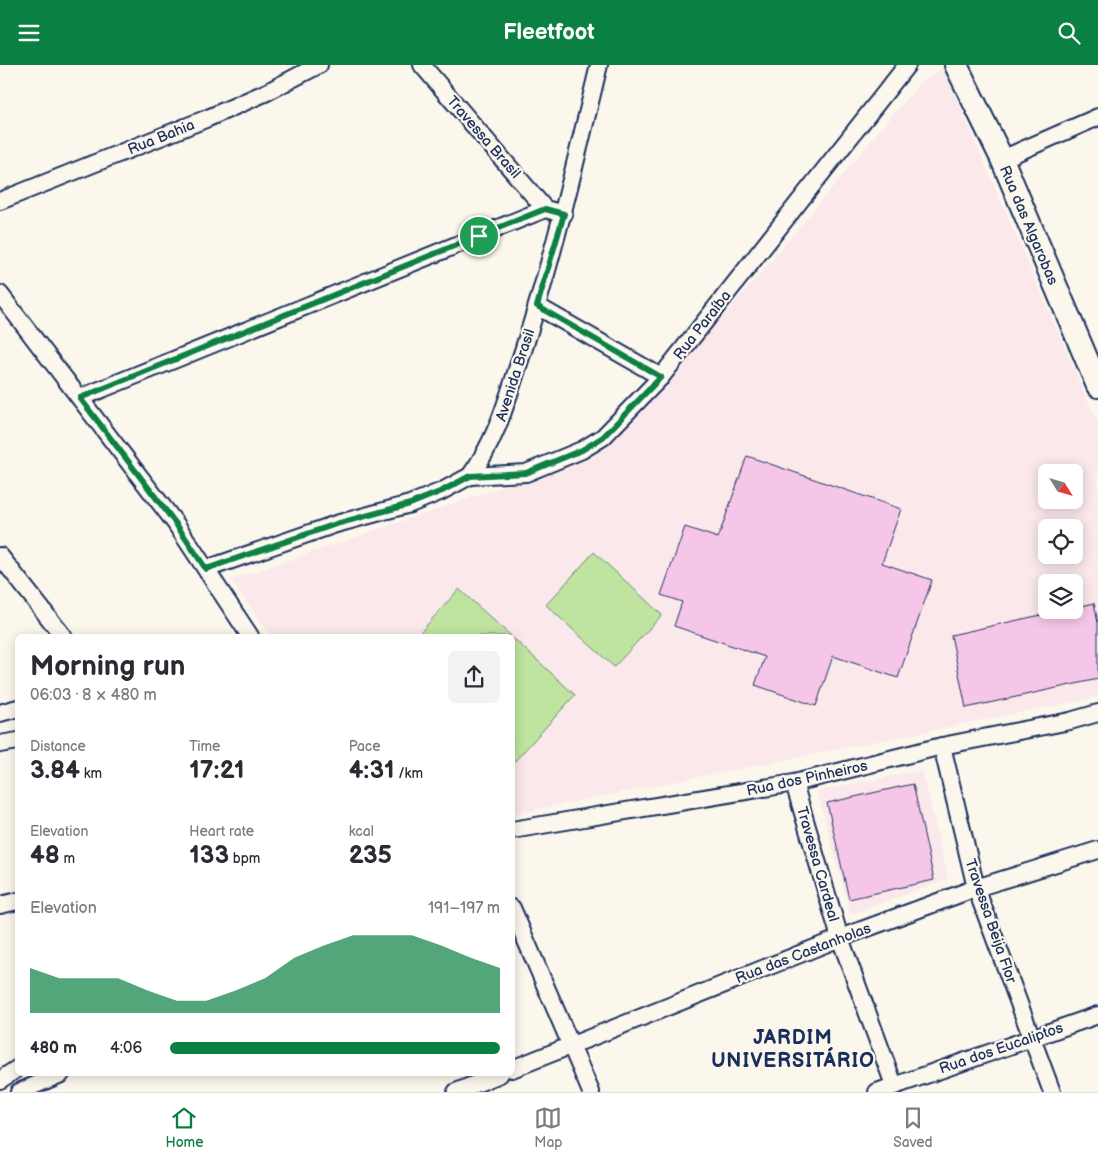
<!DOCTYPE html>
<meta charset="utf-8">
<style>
:root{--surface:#fff;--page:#f2f2f3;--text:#2b2b33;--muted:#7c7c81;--line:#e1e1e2;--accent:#0b8043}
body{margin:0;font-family:"Balsamiq Sans",sans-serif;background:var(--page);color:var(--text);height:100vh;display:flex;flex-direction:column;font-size:19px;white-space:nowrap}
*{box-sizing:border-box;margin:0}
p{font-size:16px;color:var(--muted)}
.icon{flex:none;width:28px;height:28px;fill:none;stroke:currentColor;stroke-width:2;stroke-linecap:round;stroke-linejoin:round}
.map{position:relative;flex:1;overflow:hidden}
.side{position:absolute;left:15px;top:569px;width:500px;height:442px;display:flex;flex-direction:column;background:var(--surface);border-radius:8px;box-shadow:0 2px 12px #0003}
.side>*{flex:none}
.needle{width:32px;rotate:127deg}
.fabs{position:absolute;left:1038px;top:399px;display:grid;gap:10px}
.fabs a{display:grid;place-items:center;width:45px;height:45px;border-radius:8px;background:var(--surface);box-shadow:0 2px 12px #0003;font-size:25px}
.pin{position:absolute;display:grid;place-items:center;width:42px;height:42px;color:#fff;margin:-21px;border:2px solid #fff;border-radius:50%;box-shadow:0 1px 5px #0007}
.round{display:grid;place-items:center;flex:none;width:52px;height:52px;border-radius:8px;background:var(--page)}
.summary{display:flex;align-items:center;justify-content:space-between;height:85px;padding:0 15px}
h1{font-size:28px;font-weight:700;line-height:38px}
.stats{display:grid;grid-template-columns:repeat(3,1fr);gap:8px;height:85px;padding:5px 15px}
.stats div{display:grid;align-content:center}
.stats b{font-size:25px;font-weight:700}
.stats small{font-size:14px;font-weight:400}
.stats p{font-size:14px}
.chart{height:140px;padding:10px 15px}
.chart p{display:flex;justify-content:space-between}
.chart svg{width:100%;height:90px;margin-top:5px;fill:var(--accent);opacity:.7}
ul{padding:0 15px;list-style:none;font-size:16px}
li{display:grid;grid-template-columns:80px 60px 1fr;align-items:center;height:38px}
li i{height:12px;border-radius:6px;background:var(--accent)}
header{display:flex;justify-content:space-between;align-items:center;height:65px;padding:0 15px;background:var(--accent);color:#fff;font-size:22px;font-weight:700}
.tabs{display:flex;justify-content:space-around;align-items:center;height:70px;border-top:1px solid var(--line);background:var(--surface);font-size:14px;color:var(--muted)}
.tabs a{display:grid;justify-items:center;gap:2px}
.tabs .active{color:var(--accent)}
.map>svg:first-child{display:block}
</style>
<header><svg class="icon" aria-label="menu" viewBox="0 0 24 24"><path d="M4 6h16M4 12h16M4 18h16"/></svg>Fleetfoot<svg class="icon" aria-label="search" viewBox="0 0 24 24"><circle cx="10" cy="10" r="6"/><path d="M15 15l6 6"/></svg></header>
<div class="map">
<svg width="1098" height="1027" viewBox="0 0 1098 1027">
<rect width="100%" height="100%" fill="#fbf7ec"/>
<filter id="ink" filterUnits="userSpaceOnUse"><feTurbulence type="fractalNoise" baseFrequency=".02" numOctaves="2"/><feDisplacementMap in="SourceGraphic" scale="10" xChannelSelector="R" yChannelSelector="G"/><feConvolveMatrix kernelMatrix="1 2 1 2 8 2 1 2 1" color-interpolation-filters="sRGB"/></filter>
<g filter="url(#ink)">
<g fill="#fae8eb" fill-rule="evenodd">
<path d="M943 3 1098 359V632L513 749 512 571H271L231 515 595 390 664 318 760 209 920 18ZM1046 408H1074V435H1046ZM1046 462H1074V490H1046ZM1046 518H1074V545H1046Z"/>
<polygon points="922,705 948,814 851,849 817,726"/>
</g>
<g fill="#bee49f" stroke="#6c8a7e">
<polygon points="594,487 662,550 614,602 546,540"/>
<polygon points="459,524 511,571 417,571"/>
<polygon points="513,573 575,630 513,698 512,697"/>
</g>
<g fill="#f6c6e8" stroke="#1b2f5e">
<polygon points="747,391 901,444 882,498 932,515 898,613 833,591 816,641 755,620 765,592 674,561 682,537 661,530 685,462 718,473"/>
<polygon points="1094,538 1098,558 1098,614 966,643 951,570 1063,545 1074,545 1074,543"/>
<polygon points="913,719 934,815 849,834 827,738"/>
</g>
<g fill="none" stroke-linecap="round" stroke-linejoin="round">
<defs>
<g id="street">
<polyline points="422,0 545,144"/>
<polyline points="1002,94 1098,52"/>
<polyline points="0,136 208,53 267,27 319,0"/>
<polyline points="0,229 176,459 250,571"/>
<polyline points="537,241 661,312"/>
<polyline points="80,333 545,144 564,149"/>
<path d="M470 411C498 373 508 331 523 286 553 192 576 96 599 0"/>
<polyline points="0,491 63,571"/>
<polyline points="206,504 336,459 410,439 442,426 470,411 526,408 582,385 603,372 661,312 907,0"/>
<polyline points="0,648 18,643"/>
<polyline points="0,679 18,676"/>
<polyline points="942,681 976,823 1052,1027"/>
<polyline points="794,718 840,873 894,1020"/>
<polyline points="512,765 794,718 942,681 1070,656 1098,648"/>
<polyline points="0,840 18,836"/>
<polyline points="512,843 591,1027"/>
<polyline points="512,1004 840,873 976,823 1098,785"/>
<polyline points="0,1015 18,1003"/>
<polyline points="19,1027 61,1009"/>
<polyline points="456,1027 500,1009"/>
<polyline points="877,1027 1098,950"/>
</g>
<polyline id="secondary" points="956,0 1002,94 1098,321"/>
</defs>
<use href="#street" stroke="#1b2f5e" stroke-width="20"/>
<use href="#secondary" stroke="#1b2f5e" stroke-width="26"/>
<use href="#street" stroke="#fbf7ec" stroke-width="16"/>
<use href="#secondary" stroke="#fbf7ec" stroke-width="22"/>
</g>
</g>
<g fill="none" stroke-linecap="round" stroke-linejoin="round" filter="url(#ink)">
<defs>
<polygon id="route" points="545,144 564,149 537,241 661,312 603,372 582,385 526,408 470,411 442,426 410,439 336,459 206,504 176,459 80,333"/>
</defs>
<use href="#route" stroke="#fff" stroke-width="10"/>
<use href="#route" stroke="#0b8043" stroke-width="6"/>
</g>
<g text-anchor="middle" stroke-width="4.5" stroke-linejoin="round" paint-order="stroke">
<g font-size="15" fill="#1b2f5e" stroke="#fbf7ec">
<text transform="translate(161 72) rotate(-22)" y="5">Rua Bahia</text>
<text transform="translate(484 72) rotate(49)" y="5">Travessa Brasil</text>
<text transform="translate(1029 160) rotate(67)" y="5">Rua das Algarobas</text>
<text transform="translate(702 260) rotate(-52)" y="5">Rua Paraíba</text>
<text transform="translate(515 310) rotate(-72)" y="5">Avenida Brasil</text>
<text transform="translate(807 713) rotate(-12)" y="5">Rua dos Pinheiros</text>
<text transform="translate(818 799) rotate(74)" y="5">Travessa Cardeal</text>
<text transform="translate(991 856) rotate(71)" y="5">Travessa Beija Flor</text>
<text transform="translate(803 888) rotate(-21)" y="5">Rua das Castanholas</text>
<text transform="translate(1001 983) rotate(-19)" y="5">Rua dos Eucaliptos</text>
</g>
<g font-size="20" font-weight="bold" letter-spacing="1" fill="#1b2f5e" stroke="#fbf7ec">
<text x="793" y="979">JARDIM<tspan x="793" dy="23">UNIVERSITÁRIO</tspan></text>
</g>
</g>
</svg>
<div class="fabs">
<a><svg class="needle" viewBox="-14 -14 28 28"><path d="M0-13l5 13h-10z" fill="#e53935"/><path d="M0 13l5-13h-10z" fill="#7c7c81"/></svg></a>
<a><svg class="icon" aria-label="locate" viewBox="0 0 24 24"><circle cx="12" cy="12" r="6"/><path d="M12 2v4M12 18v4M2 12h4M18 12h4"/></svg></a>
<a><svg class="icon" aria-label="layers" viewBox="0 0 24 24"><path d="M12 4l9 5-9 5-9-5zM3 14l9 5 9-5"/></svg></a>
</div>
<div class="pin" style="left:479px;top:171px;background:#1e9e55"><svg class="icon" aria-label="arrive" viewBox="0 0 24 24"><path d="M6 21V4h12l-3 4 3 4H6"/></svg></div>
<section class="side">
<div class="summary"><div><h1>Morning run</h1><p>06:03 · 8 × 480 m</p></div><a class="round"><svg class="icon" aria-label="share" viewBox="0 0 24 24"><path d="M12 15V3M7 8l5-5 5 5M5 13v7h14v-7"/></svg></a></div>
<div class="stats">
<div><p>Distance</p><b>3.84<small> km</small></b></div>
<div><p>Time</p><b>17:21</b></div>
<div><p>Pace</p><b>4:31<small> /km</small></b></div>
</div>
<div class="stats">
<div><p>Elevation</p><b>48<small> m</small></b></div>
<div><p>Heart rate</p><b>133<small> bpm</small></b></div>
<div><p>kcal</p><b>235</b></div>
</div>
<div class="chart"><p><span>Elevation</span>191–197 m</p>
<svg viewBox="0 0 160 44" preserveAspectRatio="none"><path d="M0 44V22L10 27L20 27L30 27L40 33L50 38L60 38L70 33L80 27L90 17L100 11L110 6L120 6L130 6L140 11L150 17L160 22V44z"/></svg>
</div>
<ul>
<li><b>480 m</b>4:06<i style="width:100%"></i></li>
</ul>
</section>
</div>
<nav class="tabs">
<a class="active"><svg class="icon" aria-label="home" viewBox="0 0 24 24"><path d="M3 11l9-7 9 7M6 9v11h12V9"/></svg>Home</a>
<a><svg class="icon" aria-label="map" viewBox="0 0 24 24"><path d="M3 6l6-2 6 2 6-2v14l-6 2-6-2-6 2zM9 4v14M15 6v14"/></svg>Map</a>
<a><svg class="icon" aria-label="saved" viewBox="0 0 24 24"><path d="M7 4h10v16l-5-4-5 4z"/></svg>Saved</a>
</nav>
